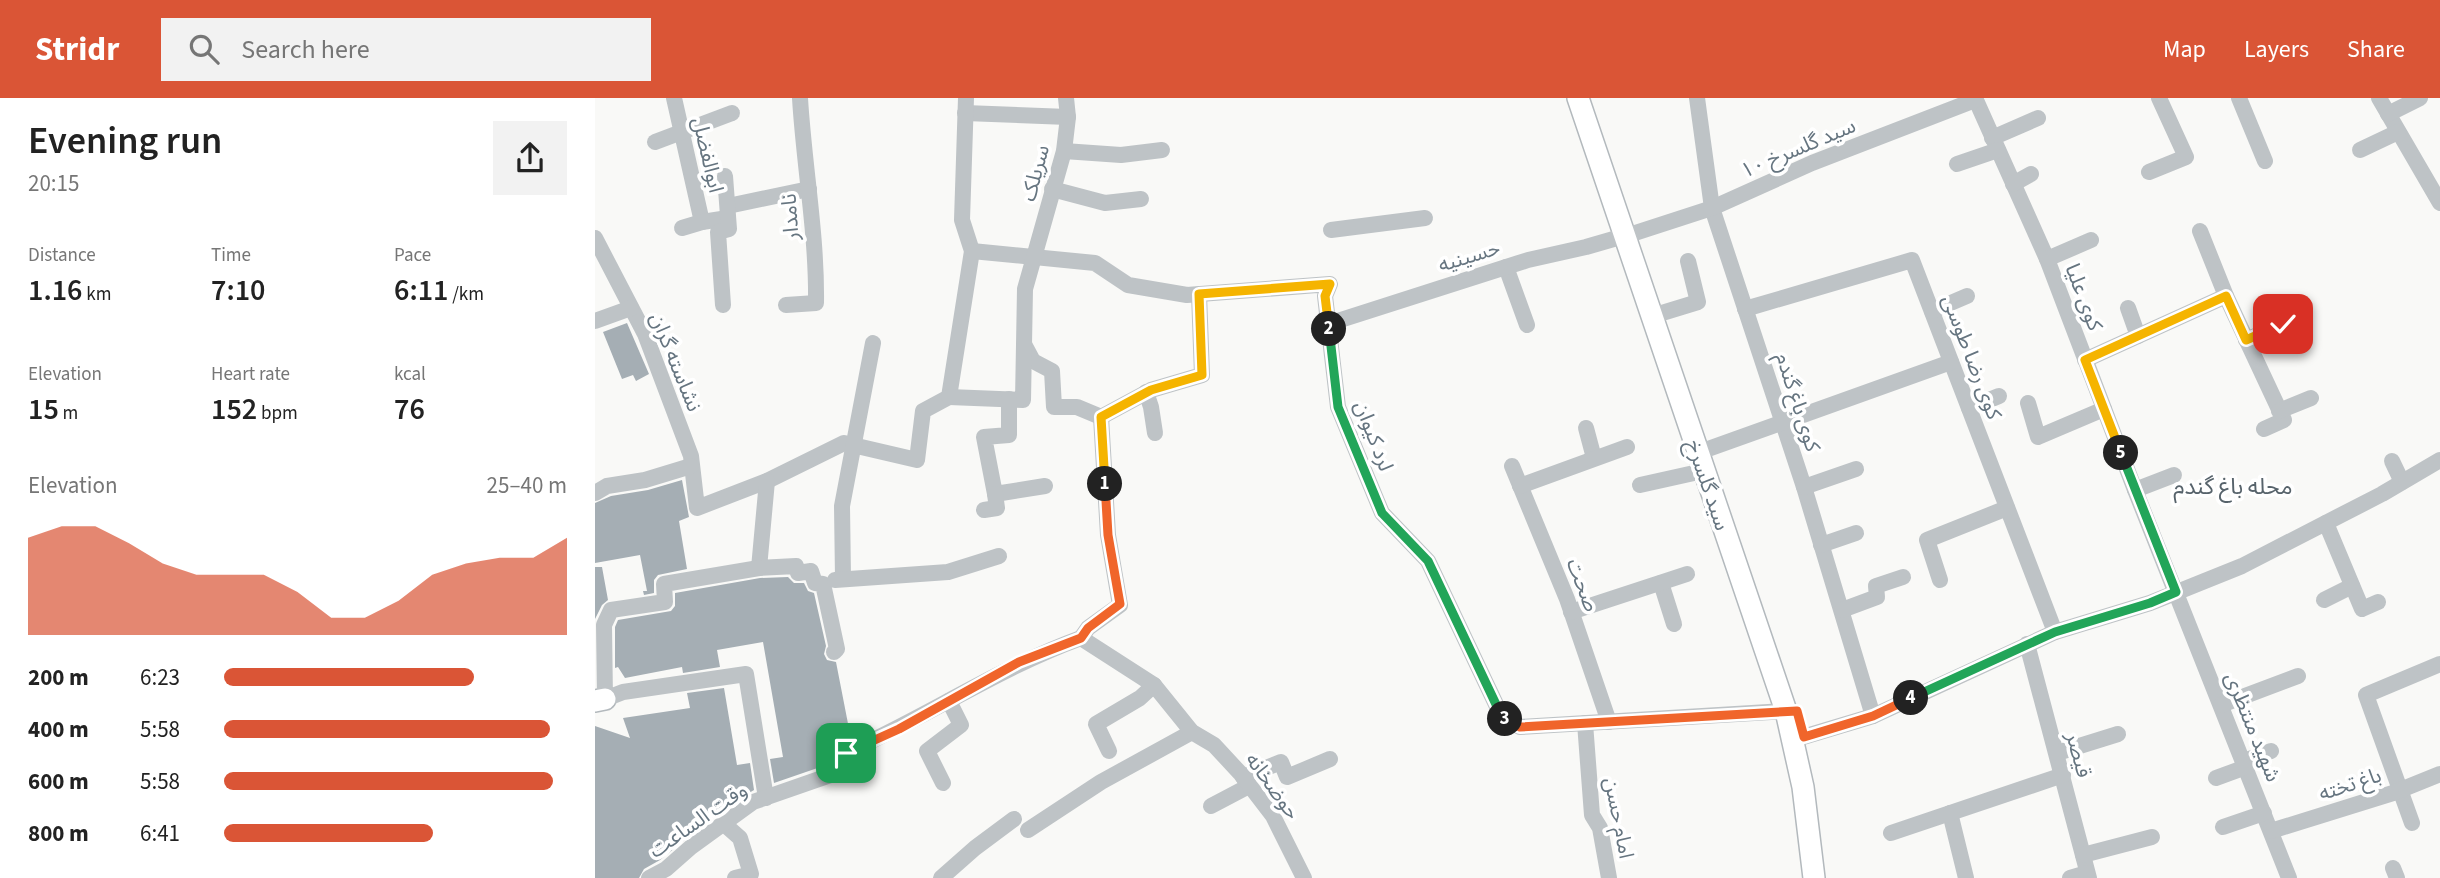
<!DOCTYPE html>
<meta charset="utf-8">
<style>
:root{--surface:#fff;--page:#f2f2f2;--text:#222;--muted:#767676;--accent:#da5536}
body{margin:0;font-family:"Source Sans 3","Noto Sans Arabic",sans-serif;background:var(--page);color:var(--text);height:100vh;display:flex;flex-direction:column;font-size:26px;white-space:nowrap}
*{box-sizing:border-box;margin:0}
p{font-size:23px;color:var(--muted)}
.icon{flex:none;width:38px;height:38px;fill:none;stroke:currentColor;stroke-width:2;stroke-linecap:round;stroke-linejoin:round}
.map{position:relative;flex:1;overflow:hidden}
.panel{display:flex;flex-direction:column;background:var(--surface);width:595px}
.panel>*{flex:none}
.pin{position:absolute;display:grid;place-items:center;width:60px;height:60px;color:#fff;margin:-30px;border-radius:14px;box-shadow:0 4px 10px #0006}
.km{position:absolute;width:35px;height:35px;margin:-18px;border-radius:50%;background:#222;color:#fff;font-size:19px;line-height:35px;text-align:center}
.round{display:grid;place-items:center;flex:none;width:74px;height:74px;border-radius:0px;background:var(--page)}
.summary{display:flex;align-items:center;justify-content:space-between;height:119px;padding:0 28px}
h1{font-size:38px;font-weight:600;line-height:52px}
.metrics{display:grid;grid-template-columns:repeat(3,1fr);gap:10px;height:119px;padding:7px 28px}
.metrics div{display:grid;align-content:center}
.metrics b{font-size:30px;font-weight:600}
.metrics small{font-size:19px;font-weight:400}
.metrics p{font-size:19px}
.chart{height:196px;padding:14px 28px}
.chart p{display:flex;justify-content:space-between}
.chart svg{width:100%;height:126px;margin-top:7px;fill:var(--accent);opacity:.7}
ul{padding:0 28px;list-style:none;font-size:23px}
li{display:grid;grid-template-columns:112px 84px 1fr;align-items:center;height:52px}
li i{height:18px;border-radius:9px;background:var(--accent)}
header{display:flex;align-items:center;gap:42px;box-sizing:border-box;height:98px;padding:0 35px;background:var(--accent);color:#fff}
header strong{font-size:33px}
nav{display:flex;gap:38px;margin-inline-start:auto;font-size:24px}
.search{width:490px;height:63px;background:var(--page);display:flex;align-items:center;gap:18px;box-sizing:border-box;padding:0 24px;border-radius:0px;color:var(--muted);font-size:26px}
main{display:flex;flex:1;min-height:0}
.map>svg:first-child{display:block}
</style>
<header>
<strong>Stridr</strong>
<div class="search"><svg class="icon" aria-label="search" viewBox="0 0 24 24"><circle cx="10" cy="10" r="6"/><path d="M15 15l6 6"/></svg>Search here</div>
<nav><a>Map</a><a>Layers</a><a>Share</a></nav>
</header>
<main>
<section class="panel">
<div class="summary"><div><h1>Evening run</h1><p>20:15</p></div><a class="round"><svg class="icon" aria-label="share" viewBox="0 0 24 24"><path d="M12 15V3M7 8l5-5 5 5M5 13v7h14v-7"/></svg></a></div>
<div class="metrics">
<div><p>Distance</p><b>1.16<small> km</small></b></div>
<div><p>Time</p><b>7:10</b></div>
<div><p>Pace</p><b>6:11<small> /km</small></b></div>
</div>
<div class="metrics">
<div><p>Elevation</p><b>15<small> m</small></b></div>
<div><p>Heart rate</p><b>152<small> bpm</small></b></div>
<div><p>kcal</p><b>76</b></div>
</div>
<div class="chart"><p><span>Elevation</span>25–40 m</p>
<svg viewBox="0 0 160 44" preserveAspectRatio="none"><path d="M0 44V10L10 6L20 6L30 12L40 19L50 23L60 23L70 23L80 29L90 38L100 38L110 32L120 23L130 19L140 17L150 17L160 10V44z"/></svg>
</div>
<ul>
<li><b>200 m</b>6:23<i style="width:73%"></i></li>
<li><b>400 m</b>5:58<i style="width:95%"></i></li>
<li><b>600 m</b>5:58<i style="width:96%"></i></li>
<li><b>800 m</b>6:41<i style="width:61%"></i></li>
</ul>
</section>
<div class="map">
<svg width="1845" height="780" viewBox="0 0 1845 780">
<rect width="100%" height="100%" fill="#f9f9f7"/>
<g fill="#a5aeb4">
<polygon points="32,225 54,276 41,283 38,277 27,281 8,234"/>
<polygon points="87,382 94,419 84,423 92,471 63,477 59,482 59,495 49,497 48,493 52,493 45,457 0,465 0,405 16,398 53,392"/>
<polygon points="0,469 7,469 13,502 7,507 0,521"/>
<polygon points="193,479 199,485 209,485 213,493 219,495 231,548 229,556 232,562 241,564 256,641 240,651 240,664 179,685 175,661 188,659 168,544 122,552 125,569 88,575 87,569 30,580 23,569 20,570 20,529 23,522 76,513 80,508 80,495 165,480"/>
<polygon points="129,590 142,667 155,665 159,692 129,710 65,762 49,771 44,780 0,780 0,628 35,640 28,620 95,610 92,595"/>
</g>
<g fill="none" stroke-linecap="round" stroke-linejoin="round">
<defs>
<g id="secondary">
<polyline points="983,0 1191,613 1208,689 1219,780"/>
<polyline points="0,603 10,601"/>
</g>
</defs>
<use href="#secondary" stroke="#b3b9bd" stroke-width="24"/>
<g stroke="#bec3c6" stroke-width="16">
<polyline points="79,0 107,124"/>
<polyline points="1102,0 1117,110 1209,389 1278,618"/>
<polyline points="1380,0 1452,161 1540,392 1694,780"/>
<polyline points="1644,0 1670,63"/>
<polyline points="1784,0 1845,105"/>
<polyline points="370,15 473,19"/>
<polyline points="1793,16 1825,0"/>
<polyline points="1397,40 1443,20"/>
<polyline points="60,44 137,15"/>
<polyline points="1765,52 1803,34"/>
<polyline points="469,53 526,57 567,52"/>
<polyline points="1362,66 1403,52"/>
<polyline points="1554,74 1591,59 1564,0"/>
<polyline points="1418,86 1436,76"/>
<polyline points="457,91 510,105 546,101"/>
<polyline points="133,108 214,91"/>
<polyline points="87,130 107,124 133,120"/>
<polyline points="736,132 830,120"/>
<polyline points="1605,133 1631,198 1689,322 1669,331"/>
<polyline points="1040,135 1117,110 1217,65 1380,2"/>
<polyline points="0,140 50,236 96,358 102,410 172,383 249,345 322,362 328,313 354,299 377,153 367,122 371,0"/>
<polyline points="377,153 500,165 533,187 592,197 735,186 730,198 743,309 787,415 833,463 907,619 925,629 1191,613"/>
<polyline points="1452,161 1496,142"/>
<polyline points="911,169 932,227"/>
<polyline points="128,207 123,134 134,131 130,78"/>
<path d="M191 207 221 205C222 136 209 68 205 0"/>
<polyline points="1533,210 1543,238"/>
<polyline points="1150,211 1317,162 1460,534"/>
<polyline points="1337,213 1372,198"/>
<polyline points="1067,215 1103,204 1093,163"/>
<polyline points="0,223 36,210"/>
<polyline points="733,226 933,162 991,149 1029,138"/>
<polyline points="1651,242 1688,226"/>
<polyline points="430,248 438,263 457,273 459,309 482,309 506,319"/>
<polyline points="1490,262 1631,198"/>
<polyline points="551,294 556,309 560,335"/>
<polyline points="354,299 428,302 430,191 469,53 473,19 471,0"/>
<polyline points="414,301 414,337 389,339 400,396 450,388"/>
<polyline points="1433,305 1443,339 1509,311"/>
<polyline points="1374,310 1404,298"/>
<polyline points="1684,313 1716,300"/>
<polyline points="506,319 556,292 607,277 604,196"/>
<polyline points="991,330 999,360"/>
<polyline points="1113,351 1356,264"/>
<polyline points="1797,363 1807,384"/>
<polyline points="917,368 972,501 1014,624"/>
<polyline points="172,383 164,470 201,468 203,475 216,473 220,485 228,486 242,551 239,554"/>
<polyline points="1045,387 1108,373"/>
<polyline points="925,388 1032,349"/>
<polyline points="1209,389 1261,371"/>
<polyline points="1540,392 1579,377"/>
<polyline points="0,395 12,388 50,382 96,368"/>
<polyline points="389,412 402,410 400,396"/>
<polyline points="1731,425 1767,511 1783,504"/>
<polyline points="1226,447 1261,435"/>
<polyline points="164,470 69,486 70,504 16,512 9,527 10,601 28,594 151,576 171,700"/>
<polyline points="248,480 247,408 278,245"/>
<polyline points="240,482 353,474 404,458"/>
<polyline points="1345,482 1332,442 1412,410"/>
<polyline points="1066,485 1079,526"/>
<polyline points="1729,502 1757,488"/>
<polyline points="1247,512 1282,499 1281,488 1308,479"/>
<polyline points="976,514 1092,476"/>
<polyline points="486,540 493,530 525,507 513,437 506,319"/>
<polyline points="1432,546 1494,780"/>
<polyline points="1626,607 1703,578"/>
<polyline points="990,625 997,717 1005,730 1014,780"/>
<polyline points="1198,642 1278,618 1460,534 1555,505 1647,468 1787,396 1845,362"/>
<polyline points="514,653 501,626 545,600 559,587"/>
<polyline points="1462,655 1523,636"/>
<polyline points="1649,663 1676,653"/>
<polyline points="648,679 686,664 692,679 735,661"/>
<polyline points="1621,680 1651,669"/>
<polyline points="348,685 332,653 366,627 354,603"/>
<polyline points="616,708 654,688"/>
<polyline points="1355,715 1371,780"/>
<polyline points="128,725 145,740 156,776 140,780"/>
<polyline points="1817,725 1771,597 1845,566"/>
<polyline points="1628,729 1669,715"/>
<polyline points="433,732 506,684 597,634"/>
<polyline points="1676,733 1798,695 1845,676"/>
<polyline points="1296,735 1468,677"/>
<polyline points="1488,757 1557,739"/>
<polyline points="1798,770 1802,780"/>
<path d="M54 780 71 771 96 749 158 704 250 672 251 655C331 619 404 570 486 540L559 587 597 634 619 647 645 675 678 718 709 780"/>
<polyline points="346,780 380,750 419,721"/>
<polyline points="1475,780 1492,775"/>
</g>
<use href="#secondary" stroke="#fff" stroke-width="21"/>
</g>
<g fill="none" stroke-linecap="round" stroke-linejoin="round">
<defs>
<polyline id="split-1" points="251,655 304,631 424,564 486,540 493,530 525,506 513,437 510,386"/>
<polyline id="split-2" points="510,386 506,319 556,292 607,277 604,196 735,186 730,198 734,231"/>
<polyline id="split-3" points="734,231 743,309 787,415 833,463 907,619 910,621"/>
<polyline id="split-4" points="910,621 925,629 1202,613 1209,639 1278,618 1316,600"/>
<polyline id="split-5" points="1316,600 1460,534 1555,505 1581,494 1526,355"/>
<polyline id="split-6" points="1526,355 1490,262 1631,198 1651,242 1688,226"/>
</defs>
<use href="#split-1" stroke="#fff" stroke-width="14"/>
<use href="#split-2" stroke="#fff" stroke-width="14"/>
<use href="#split-3" stroke="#fff" stroke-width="14"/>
<use href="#split-4" stroke="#fff" stroke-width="14"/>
<use href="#split-5" stroke="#fff" stroke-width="14"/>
<use href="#split-6" stroke="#fff" stroke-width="14"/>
<use href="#split-1" stroke="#f0652b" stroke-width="9"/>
<use href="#split-2" stroke="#f5b400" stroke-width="9"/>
<use href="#split-3" stroke="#22a559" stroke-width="9"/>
<use href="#split-4" stroke="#f0652b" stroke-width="9"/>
<use href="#split-5" stroke="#22a559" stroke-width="9"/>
<use href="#split-6" stroke="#f5b400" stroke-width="9"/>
</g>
<g text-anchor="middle" stroke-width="7" stroke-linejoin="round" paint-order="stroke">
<g font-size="21" fill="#667580" stroke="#fff">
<text transform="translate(1203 50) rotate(-23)" y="7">سید گلسرخ ۱۰</text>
<text transform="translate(113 57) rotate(77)" y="7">ابوالفضل</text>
<text transform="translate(440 75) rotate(-75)" y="7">سریلک</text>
<text transform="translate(195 119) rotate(-94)" y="7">نامدار</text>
<text transform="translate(874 158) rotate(-17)" y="7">حسینیه</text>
<text transform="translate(1489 199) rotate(69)" y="7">کوی علیا</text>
<text transform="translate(1377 259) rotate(69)" y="7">کوی رضا طوسی</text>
<text transform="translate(81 264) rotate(68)" y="7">نشاسته گران</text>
<text transform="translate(1203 304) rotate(72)" y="7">کوی باغ گندم</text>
<text transform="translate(779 338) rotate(69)" y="7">لرد کیوان</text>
<text transform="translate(1113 387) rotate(71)" y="7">سید گلسرخ</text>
<text transform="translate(988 487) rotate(69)" y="7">صحت</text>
<text transform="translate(1658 629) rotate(68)" y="7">شهید منتظری</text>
<text transform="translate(1484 657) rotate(75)" y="7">قیصر</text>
<text transform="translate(1755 686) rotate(-18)" y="7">باغ تخته</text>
<text transform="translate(678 688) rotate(54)" y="7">حوضخانه</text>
<text transform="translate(1024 720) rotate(79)" y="7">امام حسن</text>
<text transform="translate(103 722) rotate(-35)" y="7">وقت الساعت</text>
</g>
<g font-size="23" fill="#57636b" stroke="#fff">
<text x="1638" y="396">محله باغ گندم</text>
</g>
</g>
</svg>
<div class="pin" style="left:251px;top:655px;background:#1e9e55"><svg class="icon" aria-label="arrive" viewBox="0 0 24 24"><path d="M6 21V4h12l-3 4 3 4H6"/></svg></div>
<div class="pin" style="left:1688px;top:226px;background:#d93025"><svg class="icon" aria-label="check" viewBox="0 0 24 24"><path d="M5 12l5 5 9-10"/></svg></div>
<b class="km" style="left:510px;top:386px">1</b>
<b class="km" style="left:734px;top:231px">2</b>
<b class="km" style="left:910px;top:621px">3</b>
<b class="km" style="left:1316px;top:600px">4</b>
<b class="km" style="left:1526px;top:355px">5</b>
</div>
</main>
